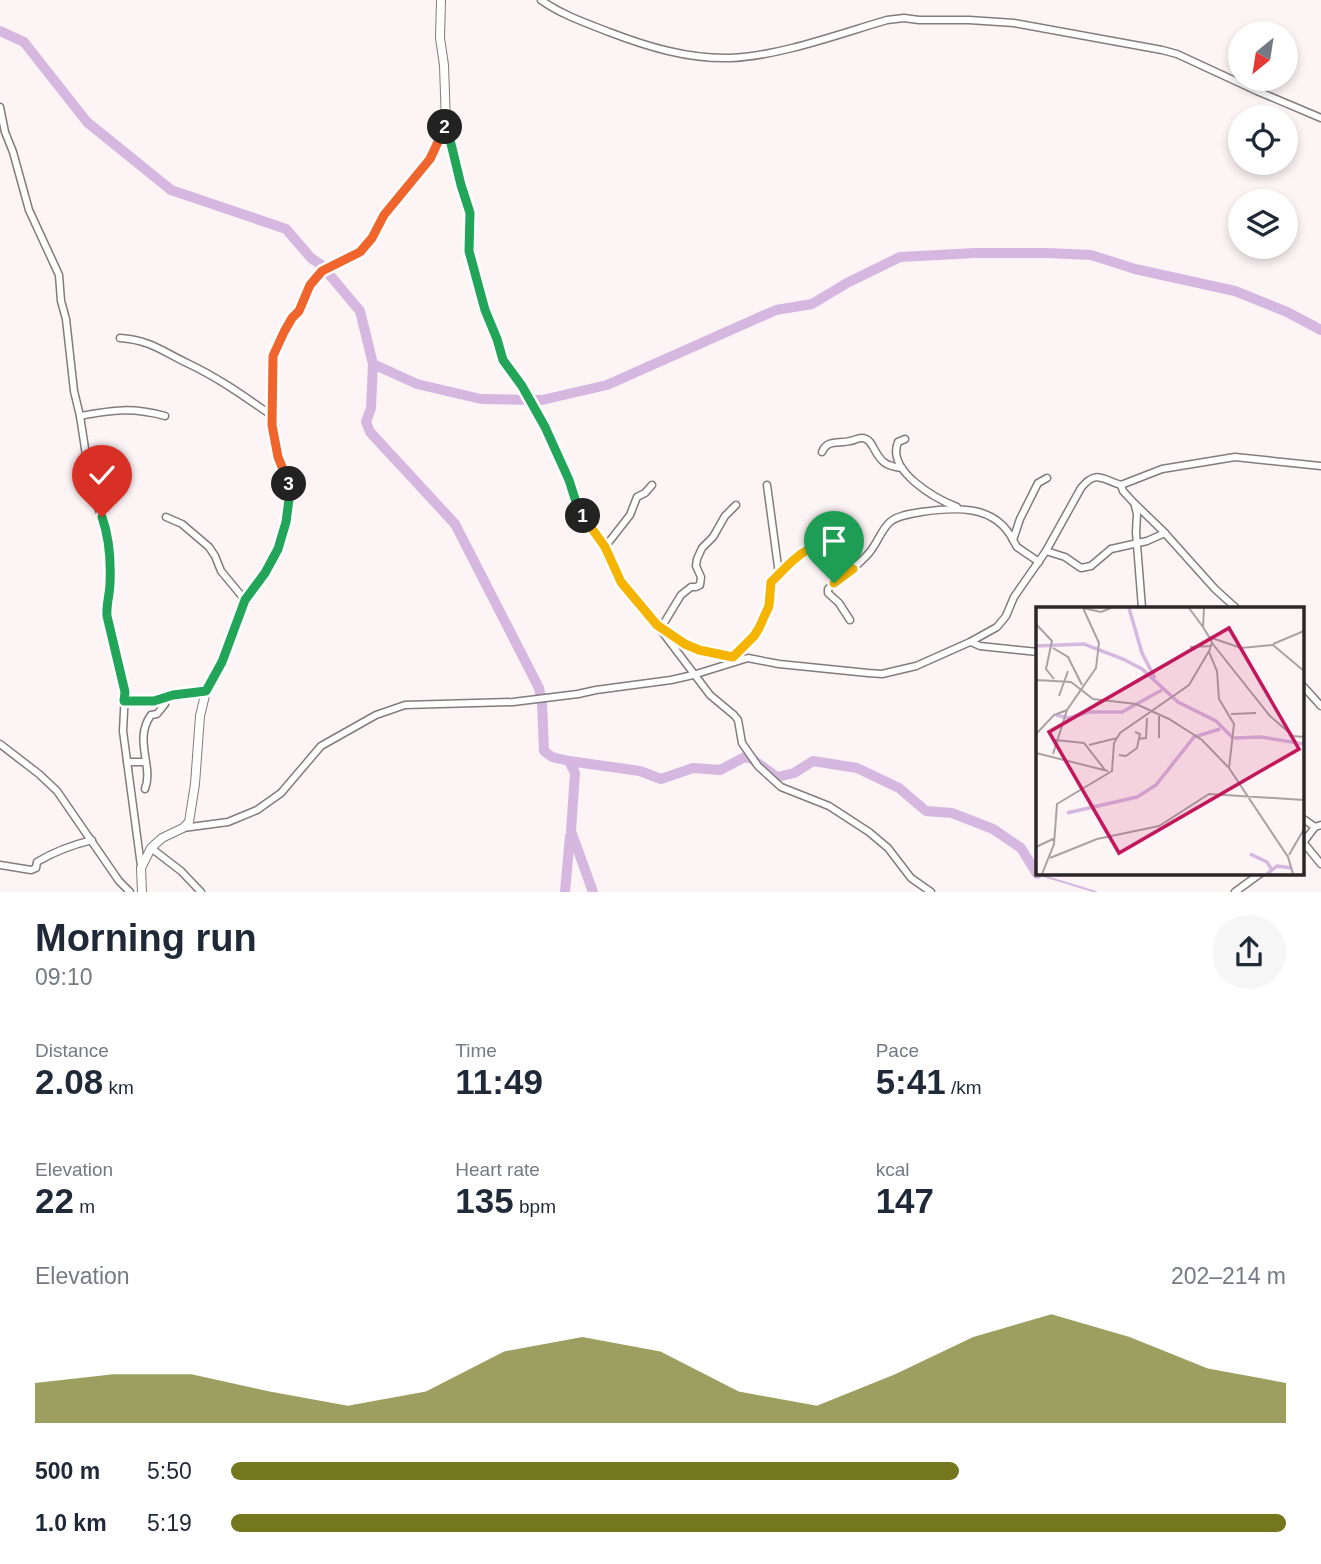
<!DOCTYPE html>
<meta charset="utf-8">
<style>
:root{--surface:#fff;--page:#f6f6f7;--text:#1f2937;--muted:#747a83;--accent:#75771f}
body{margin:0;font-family:Arial,sans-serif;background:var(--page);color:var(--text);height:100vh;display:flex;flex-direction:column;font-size:26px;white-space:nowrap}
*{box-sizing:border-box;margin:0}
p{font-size:23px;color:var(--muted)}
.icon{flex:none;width:38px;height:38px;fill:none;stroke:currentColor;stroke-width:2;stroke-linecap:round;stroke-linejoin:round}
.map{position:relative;height:892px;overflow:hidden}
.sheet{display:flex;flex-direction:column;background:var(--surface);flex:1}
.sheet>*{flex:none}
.needle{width:46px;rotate:210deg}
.buttons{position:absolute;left:1228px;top:21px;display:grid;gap:14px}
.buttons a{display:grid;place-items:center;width:70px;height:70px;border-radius:50%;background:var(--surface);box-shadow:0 4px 10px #0003;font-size:35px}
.pin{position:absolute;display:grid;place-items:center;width:60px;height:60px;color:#fff;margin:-72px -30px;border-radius:50% 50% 50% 0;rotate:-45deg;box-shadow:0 0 7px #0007}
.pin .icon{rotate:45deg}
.km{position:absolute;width:35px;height:35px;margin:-18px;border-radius:50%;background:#222;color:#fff;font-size:19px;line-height:35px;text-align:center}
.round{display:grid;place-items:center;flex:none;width:74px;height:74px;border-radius:37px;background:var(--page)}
.head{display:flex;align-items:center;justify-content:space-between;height:119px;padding:0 35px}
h1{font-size:38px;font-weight:700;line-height:52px}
.figures{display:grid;grid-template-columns:repeat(3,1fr);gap:10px;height:119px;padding:7px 35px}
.figures div{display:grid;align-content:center}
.figures b{font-size:35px;font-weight:700}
.figures small{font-size:19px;font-weight:400}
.figures p{font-size:19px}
.chart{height:196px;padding:14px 35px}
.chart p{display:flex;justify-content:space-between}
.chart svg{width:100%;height:126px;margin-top:7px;fill:var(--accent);opacity:.7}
ul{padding:0 35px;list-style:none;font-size:23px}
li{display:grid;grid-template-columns:112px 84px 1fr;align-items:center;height:52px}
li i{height:18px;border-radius:9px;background:var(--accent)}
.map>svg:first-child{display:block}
</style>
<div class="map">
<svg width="1321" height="892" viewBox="0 0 1321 892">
<rect width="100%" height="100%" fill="#fdf4f6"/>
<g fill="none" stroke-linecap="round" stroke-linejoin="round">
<polyline stroke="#d5b7e0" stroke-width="2" points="1037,874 1096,892"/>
<g stroke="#d5b7e0" stroke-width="10">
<polyline points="0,31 24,42 87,122 171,190 286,229 311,258 323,266"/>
<polyline points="328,273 360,311 373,364 371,408 366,422 370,432 455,524 539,688 542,703 544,751 552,757 569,761 575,773 571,831 593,892"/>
<polyline points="373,364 417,384 481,399 542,400 607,385 776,310 812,304 847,283 900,257 975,253 1047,253 1091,255 1135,269 1235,291 1287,312 1321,330"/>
<polyline points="569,761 640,771 661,779 693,768 720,770 745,757 752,759 777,777 794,773 813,761 857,768 899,788 926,811 952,813 993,829 1021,848 1037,874"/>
<polyline points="565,892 570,836"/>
</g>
<defs>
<g id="minor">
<path d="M541 0C562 15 586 23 609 32 648 47 688 59 730 58 780 56 839 34 887 20L904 18 919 20H969L1014 23 1162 50 1177 54 1257 91 1321 118"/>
<polyline points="0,107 5,132 13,152 29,210 59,275 61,301 66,319 74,391 80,416 92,494 102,517 107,531 111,584 106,606 107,616 125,692 123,731 141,866"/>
<polyline points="446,123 461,185 470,213 469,251 472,267 485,310 497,339 503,360 522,386 545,427 569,480 576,502 583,516 605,547 621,582 657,625 710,695 734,715 738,720 742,743 758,766 781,787 829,806 869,832 888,848 911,878 931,892"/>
<path d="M120 338C150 340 162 351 187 363 217 377 244 396 271 415"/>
<path d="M80 416C113 410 132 407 165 416"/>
<path d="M905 439 898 442C886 471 936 499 957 507"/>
<path d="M822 452C827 439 839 444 850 441 856 440 860 436 866 439 870 441 871 443 873 447 881 462 885 466 902 468"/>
<polyline points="767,485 779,574"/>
<polyline points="1121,485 1123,491 1134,503 1163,531 1215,589 1236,608"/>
<polyline points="1135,506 1137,514 1136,532 1142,608"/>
<polyline points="166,517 182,524 209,547 215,556 221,571 245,600"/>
<polyline points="605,547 630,515 637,497 645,493 652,485"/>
<polyline points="1046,551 1065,557 1081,568 1091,566 1111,549 1147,541 1165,533"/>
<polyline points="1039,562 1017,547 1013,540 1020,519 1038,483 1047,478"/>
<path d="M850 620 839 603 828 593V589C841 577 857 567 869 553 877 544 881 530 890 522 898 515 911 514 921 512 954 507 995 504 1013 540"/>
<polyline points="657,625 664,623 681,595 691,587 696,587 700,585 701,577 696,566 697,559 702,548 713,537 725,516 736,505"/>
<path d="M661 628C690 647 700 653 734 657"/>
<polyline points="971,642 980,646 1038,652"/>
<path d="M733 657 754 636 759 628 769 606 771 582C779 574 796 555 806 551 819 546 843 562 853 569"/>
<polyline points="1302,685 1321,706"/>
<polyline points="124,701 154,701 173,695 206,691"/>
<polyline points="0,744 39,774 57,791 119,881 130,892"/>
<polyline points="127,762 145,762"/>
<path d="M145 789C154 766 133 740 151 715L157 714 165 704V697"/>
<polyline points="1302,818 1315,827"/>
<path d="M183 828 228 822 257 810 281 793 321 746 376 715 405 705 513 702 578 694 596 690 671 680 693 675 748 658 779 664 868 673 882 674 916 666 970 642 997 627 1006 616 1014 597 1046 551 1081 488C1096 469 1103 480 1121 485L1162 469 1235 457 1321 466"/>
<polyline points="1303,842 1321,864"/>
<polyline points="1302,844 1315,827 1321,825"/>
<polyline points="151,848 181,871 201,892"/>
<path d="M0 865 31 870 36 868 37 862C55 851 72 845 92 840"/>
<polyline points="1235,892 1261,873"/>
</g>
<polyline id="tertiary" points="142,892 141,868 151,848 162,838 183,828 189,822 195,784 200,716 206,691 222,662 245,600 272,561 284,535 290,492 288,478 278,457 272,425 273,356 283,332 292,318 299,311 310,285 318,275 322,271 360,252 372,238 384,215 430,159 446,123 444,65 440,38 441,0"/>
</defs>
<use href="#minor" stroke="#837b7d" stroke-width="9"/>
<use href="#tertiary" stroke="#837b7d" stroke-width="10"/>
<use href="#minor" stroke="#fff" stroke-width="6"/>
<use href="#tertiary" stroke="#fff" stroke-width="8"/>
</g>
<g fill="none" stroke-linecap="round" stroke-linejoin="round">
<defs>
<path id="split-1" d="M583 516 605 547 621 582 657 625 685 644 699 650 733 657 754 636 759 628 769 606 771 582C780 574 795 556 806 551 819 546 842 562 853 569L834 583"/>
<polyline id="split-2" points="445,127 446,123 461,185 470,213 469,251 485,310 497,339 503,360 522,386 545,427 569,480 576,502 583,516"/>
<polyline id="split-3" points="289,484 278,457 272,425 273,356 284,332 292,318 299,311 310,285 322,271 360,252 372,238 384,215 430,159 445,127"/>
<path id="split-4" d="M102 517C109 537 111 561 110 583 110 594 106 604 107 616L125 692 124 701H154L173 695 206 691 222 662 245 600 265 573 278 549 286 522 290 492 289 484"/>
</defs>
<use href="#split-1" stroke="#fff" stroke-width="14"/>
<use href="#split-2" stroke="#fff" stroke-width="14"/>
<use href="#split-3" stroke="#fff" stroke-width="14"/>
<use href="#split-4" stroke="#fff" stroke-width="14"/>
<use href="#split-1" stroke="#f5b400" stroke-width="9"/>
<use href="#split-2" stroke="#22a559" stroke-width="9"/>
<use href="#split-3" stroke="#f0652b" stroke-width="9"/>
<use href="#split-4" stroke="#22a559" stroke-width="9"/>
</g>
<g transform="translate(1036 607)">
<rect width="268" height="268" fill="#fdf4f6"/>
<path fill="none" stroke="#d5b7e0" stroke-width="3.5" d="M93 1 106 46 119 71M0 39 48 37 87 52 106 62 142 95 180 114 197 131M53 105H86L126 83M20 108 32 111 53 105M198 131 225 130 268 137M31 206 101 190 120 178 158 130 184 122M214 247 231 255 236 263M231 267 241 259 256 261"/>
<path fill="none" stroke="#a9a2a4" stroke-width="2" d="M47 1 65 5 75 1M153 1 167 20M168 1 167 20 176 35 173 45 181 64 183 92 198 117 193 161 252 250 257 267M0 17 16 34 10 62 18 72M173 30 205 41 237 38 268 64M176 36 234 109 257 129 268 130M237 37 268 24M154 40 176 39M17 41 32 50 46 78M0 73 35 75 57 92 100 97 133 112 166 133 192 160M23 89 32 64M195 107 220 106M123 109V131M0 127 18 108 31 103M102 132 110 131 111 111M19 133 48 136 69 163M53 138 81 131M0 146 72 164M17 147 31 103 60 61 63 36 47 1M83 148 90 149 101 141 104 127 99 125M0 240 19 231M253 248 268 222M14 251 61 232 123 219 173 187 268 193M6 267 18 237 21 197 76 164 78 136 84 126 153 78 173 44"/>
<path fill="#c2185b" fill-opacity="0.15" stroke="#c2185b" stroke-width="3.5" d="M193 21 263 142 83 246 13 125Z"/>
<rect width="268" height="268" fill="none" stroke="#2b2728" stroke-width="3.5"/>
</g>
</svg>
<div class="buttons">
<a><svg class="needle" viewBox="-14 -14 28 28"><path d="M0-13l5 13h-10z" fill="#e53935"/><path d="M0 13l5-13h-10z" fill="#747a83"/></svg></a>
<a><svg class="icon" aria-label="locate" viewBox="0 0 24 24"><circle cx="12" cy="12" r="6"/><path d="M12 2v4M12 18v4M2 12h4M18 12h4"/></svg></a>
<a><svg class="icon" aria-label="layers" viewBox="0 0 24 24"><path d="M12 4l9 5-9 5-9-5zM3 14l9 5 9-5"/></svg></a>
</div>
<div class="pin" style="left:834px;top:583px;background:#1e9e55"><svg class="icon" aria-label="arrive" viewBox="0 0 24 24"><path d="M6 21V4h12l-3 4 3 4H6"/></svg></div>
<div class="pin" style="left:102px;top:517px;background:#d93025"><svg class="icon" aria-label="check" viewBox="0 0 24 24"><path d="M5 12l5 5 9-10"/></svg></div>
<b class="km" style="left:583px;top:516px">1</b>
<b class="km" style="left:445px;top:127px">2</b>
<b class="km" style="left:289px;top:484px">3</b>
</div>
<section class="sheet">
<div class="head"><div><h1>Morning run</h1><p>09:10</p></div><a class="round"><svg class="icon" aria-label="share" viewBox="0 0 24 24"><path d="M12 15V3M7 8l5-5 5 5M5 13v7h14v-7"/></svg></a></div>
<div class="figures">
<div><p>Distance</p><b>2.08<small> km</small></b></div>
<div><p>Time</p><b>11:49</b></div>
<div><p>Pace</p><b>5:41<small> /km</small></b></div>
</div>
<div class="figures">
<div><p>Elevation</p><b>22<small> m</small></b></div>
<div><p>Heart rate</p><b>135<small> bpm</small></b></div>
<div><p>kcal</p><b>147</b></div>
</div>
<div class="chart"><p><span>Elevation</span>202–214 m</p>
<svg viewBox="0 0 160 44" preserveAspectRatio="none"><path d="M0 44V30L10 27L20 27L30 33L40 38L50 33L60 19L70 14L80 19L90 33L100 38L110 27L120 14L130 6L140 14L150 25L160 30V44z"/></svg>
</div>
<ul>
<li><b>500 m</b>5:50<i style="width:69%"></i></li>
<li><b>1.0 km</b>5:19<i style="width:100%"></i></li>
</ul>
</section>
